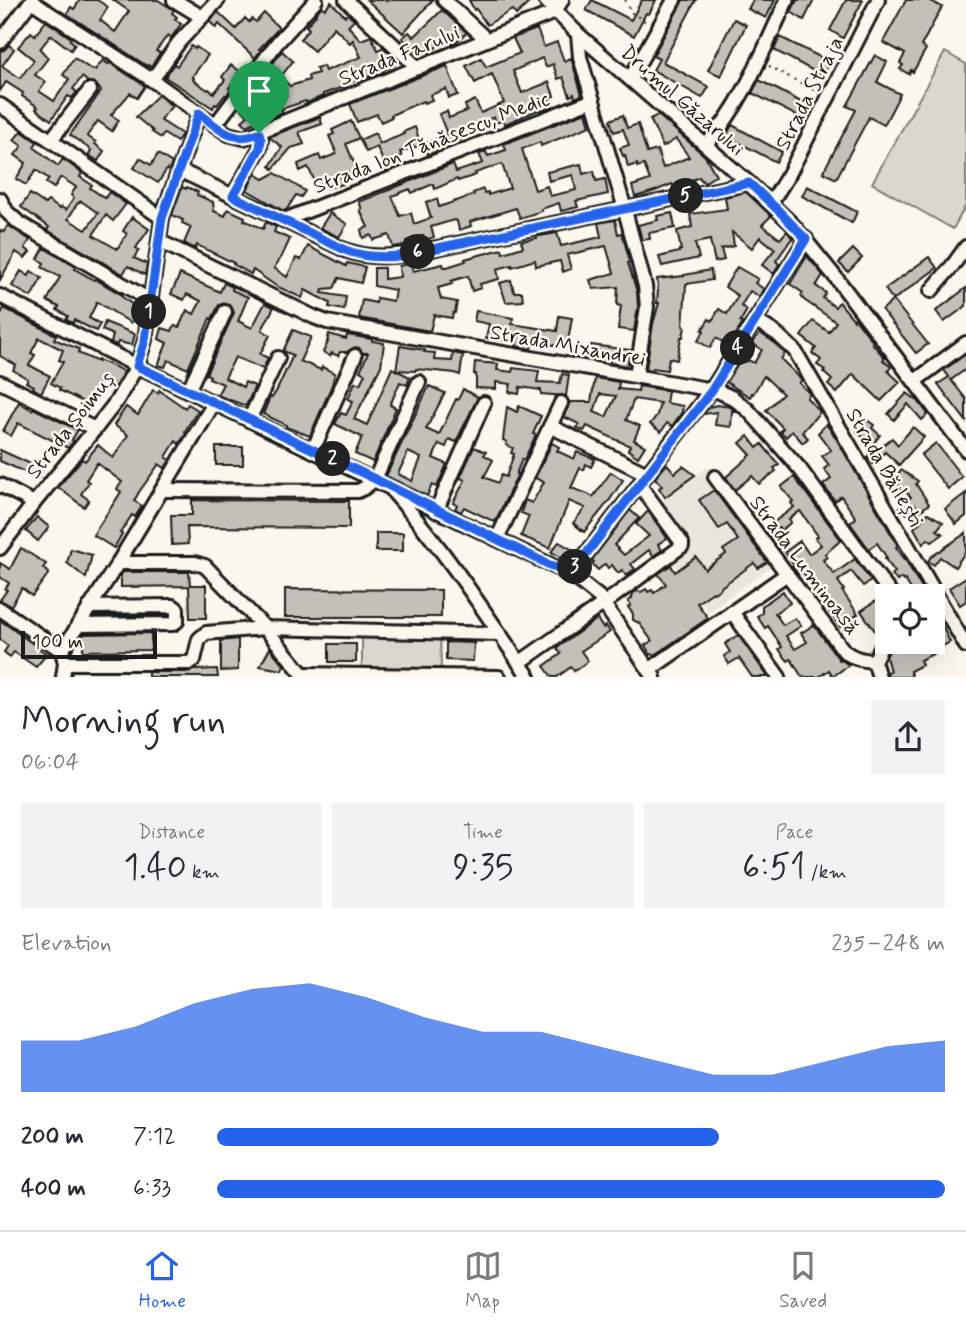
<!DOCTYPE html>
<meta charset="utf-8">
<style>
:root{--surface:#fff;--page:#f2f2f3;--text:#2b2b33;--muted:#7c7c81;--line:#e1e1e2;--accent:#2563eb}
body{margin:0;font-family:Mynerve,sans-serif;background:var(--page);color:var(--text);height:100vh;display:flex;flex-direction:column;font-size:26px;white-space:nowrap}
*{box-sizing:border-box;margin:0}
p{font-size:23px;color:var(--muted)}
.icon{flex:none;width:38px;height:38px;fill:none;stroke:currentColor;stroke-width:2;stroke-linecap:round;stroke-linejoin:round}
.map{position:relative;height:677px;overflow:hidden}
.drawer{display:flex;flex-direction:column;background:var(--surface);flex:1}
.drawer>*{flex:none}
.fabs{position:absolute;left:875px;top:584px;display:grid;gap:14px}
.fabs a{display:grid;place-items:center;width:70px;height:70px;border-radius:0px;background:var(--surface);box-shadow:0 7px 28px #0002;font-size:35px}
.scale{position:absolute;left:21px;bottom:18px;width:136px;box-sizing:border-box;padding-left:7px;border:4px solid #1c1c1c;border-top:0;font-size:19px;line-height:24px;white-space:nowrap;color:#1c1c1c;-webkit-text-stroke:5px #fbf7ec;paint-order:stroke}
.pin{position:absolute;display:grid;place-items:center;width:60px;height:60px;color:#fff;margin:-72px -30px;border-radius:50% 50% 50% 0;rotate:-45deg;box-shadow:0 0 7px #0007}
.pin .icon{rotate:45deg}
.km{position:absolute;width:35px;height:35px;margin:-18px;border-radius:50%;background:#222;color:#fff;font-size:19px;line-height:35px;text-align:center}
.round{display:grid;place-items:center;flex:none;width:74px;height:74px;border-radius:0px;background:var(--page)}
.head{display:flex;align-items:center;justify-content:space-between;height:119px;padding:0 21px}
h1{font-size:38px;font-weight:600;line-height:52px}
.figures{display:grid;grid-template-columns:repeat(3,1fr);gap:10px;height:119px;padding:7px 21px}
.figures div{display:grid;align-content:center;border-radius:0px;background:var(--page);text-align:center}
.figures b{font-size:35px;font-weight:600}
.figures small{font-size:19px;font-weight:400}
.figures p{font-size:19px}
.chart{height:196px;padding:14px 21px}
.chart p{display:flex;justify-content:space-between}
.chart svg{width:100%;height:126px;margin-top:7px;fill:var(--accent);opacity:.7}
ul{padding:0 21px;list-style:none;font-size:23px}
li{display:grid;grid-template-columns:112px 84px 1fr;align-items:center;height:52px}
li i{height:18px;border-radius:9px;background:var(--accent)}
.menu{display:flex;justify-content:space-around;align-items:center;height:98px;border-top:2px solid var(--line);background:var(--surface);font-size:19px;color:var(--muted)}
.menu a{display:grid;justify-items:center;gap:4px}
.menu .on{color:var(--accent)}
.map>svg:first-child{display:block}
</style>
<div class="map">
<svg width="966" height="677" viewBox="0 0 966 677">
<rect width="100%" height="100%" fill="#fbf7ec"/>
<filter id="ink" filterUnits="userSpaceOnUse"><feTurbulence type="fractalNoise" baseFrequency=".0143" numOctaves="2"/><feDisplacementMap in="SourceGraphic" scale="14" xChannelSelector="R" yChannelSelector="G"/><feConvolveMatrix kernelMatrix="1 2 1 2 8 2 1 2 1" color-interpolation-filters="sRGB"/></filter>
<g filter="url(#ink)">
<polygon fill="#eae6dc" points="707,467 776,563 708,612 672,561 690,547 659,503"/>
<g fill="#dad7ce" stroke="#7b7a75" stroke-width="2">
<polygon points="945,52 966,64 966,205 953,229 872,183"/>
<polygon points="362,633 440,633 441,668 362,669"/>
</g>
<g fill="#c3c0b8" stroke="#1c1c1c" stroke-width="2" fill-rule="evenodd">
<polygon points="80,0 97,0 108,7 100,20 115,32 129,11 113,0 158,0 174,10 172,13 177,17 175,19 181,24 171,38 168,35 156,51 160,53 151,67 148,65 147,66 67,14 71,7 74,9"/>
<polygon points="367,0 433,0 403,33"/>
<polygon points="469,0 532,0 516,15 512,10 487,25 476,9 474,10"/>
<polygon points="592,0 631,20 642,0 656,0 649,14 646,13 634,36 586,10"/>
<polygon points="683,0 696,0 663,62 709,87 702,98 653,70 659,59 653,56"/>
<polygon points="753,0 775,0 766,18 748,9"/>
<polygon points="797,0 814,0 804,20 791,12"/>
<polygon points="846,0 863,0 843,38 830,30"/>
<polygon points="906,0 929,0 942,7 921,46 926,49 913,72 911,70 909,74 900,69 903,65 900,63 905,54 883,42"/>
<polygon points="331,2 345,16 348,14 354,20 348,26 361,40 371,36 378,50 383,47 396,60 394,66 383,70 384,72 370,77 370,76 345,84 346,86 323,94 323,96 307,103 306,101 281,109 283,112 268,118 267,116 247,126 242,121 248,116 240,107 256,91 254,89 263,78 271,85 250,110 286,96 273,84 280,77 290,86 309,80 308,76 318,73 316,68 323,66 325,71 361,57 353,40 350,43 334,27 314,51 300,39 309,29 306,26 316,15 315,14 322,6 325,9"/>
<polygon points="442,10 467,33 453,44 447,37 430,53 426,50 421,55 402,38 409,32 414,37"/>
<polygon points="218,12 236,29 245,18 249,22 252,19 256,22 264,13 279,28 259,49 261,50 255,58 219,24 216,28 210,22"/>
<polygon points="734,19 746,25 721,76 708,70"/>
<polygon points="46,21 71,38 70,40 75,44 71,50 51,35 40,49 48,58 35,75 46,82 39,91 54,101 69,79 63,75 74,58 92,70 93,69 95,70 103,60 108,64 110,63 145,86 137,98 130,93 111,115 119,120 112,131 98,121 87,136 96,142 95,144 104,151 98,161 89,155 91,150 70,135 101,91 95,83 88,82 82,77 73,89 77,92 72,98 68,96 51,120 36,109 38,107 22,96 23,93 6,82 0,91 0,51 4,50 9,45 14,49 2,66 20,78 34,60 18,47 31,32 35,35"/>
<polygon points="537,29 544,47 557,42 564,61 571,58 582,95 575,98 574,94 570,96 563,77 558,79 553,64 546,67 542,58 513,71 522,93 549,82 554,96 549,98 553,106 541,111 540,109 505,124 503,120 496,123 494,117 470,127 473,135 441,147 442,149 428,155 424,144 447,134 439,114 447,111 449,118 467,111 465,105 475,100 481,113 504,103 492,74 475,83 466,66 481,58 486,67 520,53 513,38"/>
<polygon points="780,37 830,62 823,76 774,50"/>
<polygon points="191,46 195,49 196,47 208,55 192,77 194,78 193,80 208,90 209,89 214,93 225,80 222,77 231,65 241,72 229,88 231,89 226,96 225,95 217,105 215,104 213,108 165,77 174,64 177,66"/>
<polygon points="282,51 293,61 282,75 271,66"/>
<polygon points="875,55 887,62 877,82 900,94 884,125 869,117 836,179 823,172 856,110 847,106"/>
<polygon points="447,66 458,95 449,98 446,89 430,95 432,100 424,103 423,101 391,115 392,117 381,122 377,114 357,122 350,104"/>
<polygon points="759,80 807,105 801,118 752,93"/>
<polygon points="158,95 172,106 160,120 182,134 177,142 164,134 161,138 152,132 153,131 136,117"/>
<path d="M586 112 590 126 541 146 540 142 522 149 535 190 547 186 550 196 576 190 573 175 549 181 547 172 581 164 583 174 594 171 596 181 605 179 608 194 576 201 578 207 561 211 559 203 541 209 542 211 520 218 516 208 470 222 471 226 459 230 457 221 454 220 431 227 434 237 424 241 423 236 406 241V245L393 247 389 235 373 240 371 235 363 238 361 230 368 227 360 210 362 209 359 202 453 164 456 172 483 163 479 154 486 152 488 156 506 150 504 144ZM502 164 510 188 488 195V192L484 193 483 189 473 193 474 195 439 207 437 199 426 202 431 218 414 224 411 213 400 216 392 196 410 189 412 193 433 184 435 189 457 179 458 181 476 175 475 173Z"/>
<polygon points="623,115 627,128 638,124 647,153 657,150 663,168 689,157 676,139 663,147 650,119 658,115 705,156 716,175 704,183 699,177 684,184 683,182 673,186 672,184 655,191 635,197 632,186 650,180 644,165 637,167 637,164 628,167 625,155 623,156 620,148 629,145 623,129 614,132 610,120"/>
<polygon points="320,117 322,124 299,132 304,144 291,148 273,169 270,166 282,147 269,137"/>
<polygon points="351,121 359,138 346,144 357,170 340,176 343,184 327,188 324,181 320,183 319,180 315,182 308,167 300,171 298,164 319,155 321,160 336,154 336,152 329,136 334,134 332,130"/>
<polygon points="732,125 782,152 776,162 726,136"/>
<polygon points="415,127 421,145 400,152 402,156 393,159 394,162 385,166 377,147 366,152 360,140 375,133 380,144 404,134 403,132"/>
<path d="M21 131 37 142 34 147 58 166 63 159 82 173 80 177 92 185 90 188 105 198 109 192 126 204 113 221 106 215 93 235 117 249 127 234 123 231 132 217 149 229 136 248 139 250 134 258 147 264 145 275 128 266 123 274 47 230 49 227 21 207 30 194 45 204 48 201 60 209 61 207 66 210 74 198 71 195 76 187 62 178H60L54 188 46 183 49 179 36 170 26 185 16 179 26 163 15 155 22 146 14 140ZM81 201 98 213 86 230 68 219 77 204Z"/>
<polygon points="158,154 172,163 169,171 167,169 158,183 134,168 140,158 151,165"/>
<polygon points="275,173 305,191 301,197 296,195 287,209 284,211 247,190 255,174 264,179"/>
<polygon points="807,186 857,212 852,223 802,196"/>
<polygon points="182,187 186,189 187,187 198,192 197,195 213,202 214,211 225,216 228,209 245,217 244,220 263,229 266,222 276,227 274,232 290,239 282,256 274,268 287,277 296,258 301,260 308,246 346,266 347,263 365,267 361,283 339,278 334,288 323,289 322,293 346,297 344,310 329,307 330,303 305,290 302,298 276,286 253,270 251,274 233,264 234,263 197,245 195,249 184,243 191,227 182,223 183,220 172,215"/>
<polygon points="746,192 771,216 762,225 780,239 787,231 792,238 776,261 779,264 774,274 762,265 775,249 760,237 752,248 732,232 734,246 721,249 724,260 715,262 710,240 695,243 699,258 662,266 659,257 679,252 679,250 681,250 677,231 692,227 690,214 727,209 725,197"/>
<polygon points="330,213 347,224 339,237 320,228"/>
<polygon points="672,213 675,228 649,233 650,239 642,240 638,225 658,220 657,216"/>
<polygon points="615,220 618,234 622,233 630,262 628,263 637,292 638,307 634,331 618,329 621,306 617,305 618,287 593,289 590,280 614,273 606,246 567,255 571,269 563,272 560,261 536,266 535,260 512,267 512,265 497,269 499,279 480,284 481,288 472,291 468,276 451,281 452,284 438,288 441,299 457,302 455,313 453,313 452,318 434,315 430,331 359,318 362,300 376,303 377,298 393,301 395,290 374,286 374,268 384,268 384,279 400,277 399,266 412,263 413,271 443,264 444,267 447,267 466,261 465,259 472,257 502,249 503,253 523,247 521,241 537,238 537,236 540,236 557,233 561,246 601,237 598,223"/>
<polygon points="8,225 30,240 25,248 30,252 25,258 16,252 0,280 0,230 4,232"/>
<polygon points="44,248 76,267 75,269 94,280 95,279 122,295 121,296 133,305 135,302 141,305 140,310 131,323 97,302 89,318 100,324 96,331 74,320 73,323 66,320 68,316 57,310 59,307 47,301 60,277 42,267 44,263 38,259"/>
<polygon points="853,249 862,258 848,272 839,263"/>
<polygon points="807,256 823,275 816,286 826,293 823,298 835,307 839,302 854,320 855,318 873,342 872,343 885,358 883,360 891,367 888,371 900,382 881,401 853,374 837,393 828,385 832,380 823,372 825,370 817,365 821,360 812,353 816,348 801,336 813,321 829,332 836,322 804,300 801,296 803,293 790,284"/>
<polygon points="929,257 937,268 893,300 885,289"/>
<polygon points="737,267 758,279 755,283 764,289 760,297 750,291 741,306 747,310 740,322 743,323 729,346 716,338 710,348 698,341 704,331 702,330 709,319 712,321 719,309 727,314 738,296 725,287"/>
<polygon points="711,270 712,280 686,284 683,326 685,327 683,337 681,337 677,360 669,358 667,370 653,368 652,370 646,369 653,324 659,303 657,303 658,289 657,279 684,276 684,275"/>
<polygon points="21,271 29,276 31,271 42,278 31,297 12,286"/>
<polygon points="180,274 220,292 224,283 233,287 232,290 248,297 238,321 252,328 265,303 274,307 262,330 270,335 260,354 268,358 263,369 235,357 225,378 243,387 245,382 255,386 246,406 217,395 223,384 209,378 210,376 206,374 234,313 232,308 229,304 225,303 219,305 212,319 210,318 188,369 168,360 165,367 158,365 167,343 159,339 162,328 172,331 174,326 179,327 187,310 194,314 201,301 187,294 184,300 171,294"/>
<polygon points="511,280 514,292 522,292 523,301 506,302 500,283"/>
<polygon points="966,288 966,306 944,322 936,311"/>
<polygon points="893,300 928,344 916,353 882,310"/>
<polygon points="4,308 56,335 54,339 79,349 78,353 98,362 98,360 115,367 124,372 114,388 101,380 87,404 59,390 60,388 51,383 63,362 59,360 63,350 39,338 31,353 35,355 29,365 50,376 41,393 33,388 34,386 26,382 28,379 13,370 16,365 0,356 0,316"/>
<polygon points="476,311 513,318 512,324 557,331 559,316 572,318 567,347 547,344 546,346 532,344 531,349 516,346 517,341 486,338 489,324 474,321"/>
<polygon points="105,322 135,334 132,345 118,342 117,345 111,343 113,335 102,330"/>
<polygon points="293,330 311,337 300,361 321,370 322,367 335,373 332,385 310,436 286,427 286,425 263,414 270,397 272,398 277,390 293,355 283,351"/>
<polygon points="760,333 772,341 785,353 781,359 802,380 799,383 810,394 807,398 820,412 802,432 808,438 803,443 792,431 786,437 780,431 783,428 766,410 783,394 764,376 753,394 752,393 750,397 726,382 741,359 746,362 748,360 754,363 762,350 752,343"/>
<polygon points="329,334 346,339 347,335 372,339 372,341 384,343 381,366 354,419 367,425 392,368 410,377 407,385 400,382 390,405 396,408 373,462 355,454 362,437 335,424 341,413 346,415 353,401 348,399 355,382 360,384 365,374 360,371 368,353 363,353 359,348 355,347 347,352 340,352 338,356 332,353 330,356 323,352 328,342 327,342"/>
<polygon points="591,345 631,350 627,366 610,363 610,360 589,357"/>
<polygon points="400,346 425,350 424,352 435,353 434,360 452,361 453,353 463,355 460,375 455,373 416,369 415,371 396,370"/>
<polygon points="966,354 966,369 951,380 966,399 966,421 938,384 949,377 944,370"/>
<polygon points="475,362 498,364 497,370 512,372 513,368 539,371 537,382 560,383 562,374 569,375 566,396 541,394 541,390 520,387 519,394 509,392 511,384 496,382 496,389 476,388 476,374 474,374"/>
<path d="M595 378 619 382 618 389 638 391 639 386 668 391 666 403 683 406 682 412 672 426 667 423 661 432 650 424 657 415 660 403 634 399 626 420 640 426 634 440 645 446 638 457 628 450 630 446 587 426 584 431 577 428 579 424 564 417 570 402H591ZM600 394 616 396 606 417 594 412Z"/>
<path d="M429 386 445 393 426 429 439 435 456 399 458 400 463 389 478 397 456 442 449 439 446 447 439 444 433 458 447 464 437 487 432 485 427 496 386 476ZM408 452 421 458 412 481 398 474Z"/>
<polygon points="153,390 158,393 159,390 185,408 188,404 198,410 185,431 187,432 179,444 176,441 166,457 170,460 165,468 159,464 139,492 134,501 142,506 135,517 132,515 120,533 122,534 114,548 93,535 121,492 117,489 122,482 97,463 86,480 89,482 81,494 89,500 84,507 58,487 82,459 85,461 98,445 113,458 128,435 114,425 126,407 138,415"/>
<polygon points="907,393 918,401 928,414 922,420 908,404 894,420 888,414"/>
<polygon points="19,402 32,410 33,408 78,430 72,440 74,441 68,448 18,423 11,436 3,431"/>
<polygon points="717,405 730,407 735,411 732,411 731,427 715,425 717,412 704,414 709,407"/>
<polygon points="519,406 541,416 533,434 536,435 524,460 522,459 516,474 518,474 495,522 464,507 461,512 455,509 457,505 453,503 465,480 460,478 474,447 486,452 484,455 493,460 484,477 498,483 501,475 506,477 514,454 511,453 513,448 506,445 507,442 503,440 507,407 517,412"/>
<polygon points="867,420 874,425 872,428 880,435 872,445 857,432"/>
<polygon points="826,424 836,438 898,546 896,547 906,561 927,597 916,597 905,580 903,581 901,578 897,581 892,574 895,572 885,559 887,558 877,543 869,549 850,523 856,518 841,496 835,501 823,485 831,479 824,469 829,465 822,456 831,450 818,433"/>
<polygon points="913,427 924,437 899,465 885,452 873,464 867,457 892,438 898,445"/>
<polygon points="748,436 757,448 762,444 779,465 774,468 776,471 759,484 752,476 735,490 726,477 751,455 740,443"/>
<polygon points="552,443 559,447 557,451 574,459 577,452 595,459 591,467 586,464 584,470 580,468 571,488 588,494 593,497 611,472 623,480 609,501 584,532 573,523 585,508 569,501 550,548 521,536 529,516 521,513 525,500 532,503 544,482 535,478"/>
<polygon points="936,443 962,477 948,489 921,455"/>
<rect x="216" y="447" width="27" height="18"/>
<polygon points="0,450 42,469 38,478 0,461"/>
<polygon points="667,464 675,473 683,466 695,475 665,497 659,488 662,486 655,478"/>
<polygon points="901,470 918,481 916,484 929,504 920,511 915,505 907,514 900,507 911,497 899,485 895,490 889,484"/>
<polygon points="794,477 841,540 825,554 827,557 823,560 834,574 855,559 871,581 863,586 851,571 838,581 844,590 842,591 858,614 840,627 802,571 798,574 792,566 794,565 785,552 800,541 809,554 821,545 815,538 818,536 800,511 789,519 791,522 781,531 779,528 774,531 770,525 794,507 791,503 793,501 781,487"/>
<polygon points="714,490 767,562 758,568 754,563 721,587 721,588 714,593 713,592 697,603 708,618 655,655 650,654 645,645 652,641 639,623 633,620 633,614 628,607 631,605 628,602 632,598 633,593 637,591 641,592 646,589 648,592 652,590 654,593 666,584 658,574 671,565 675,572 696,557 705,569 726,554 723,550 738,540 727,524 719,529 699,500"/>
<polygon points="966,493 966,516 956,524 945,509"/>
<polygon points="192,500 349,501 349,528 187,527 188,544 172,545 171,515 192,515"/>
<polygon points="630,510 639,518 614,545 624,555 649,536 636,524 648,511 667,538 658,544 662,550 653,556 649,550 631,564 635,569 626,575 622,570 618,573 612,565 608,568 605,564 598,570 592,564 594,562 592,560"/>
<polygon points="928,513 943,522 937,530 943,534 932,542 928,539 923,544 914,528"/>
<polygon points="37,517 49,527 38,541 26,531"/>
<rect x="376" y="533" width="27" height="18"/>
<polygon points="966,533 966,551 955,567 940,557 934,565 928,561 931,557"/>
<polygon points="559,542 573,550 571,552 575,554 566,563 559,557 559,556 551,552"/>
<polygon points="21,548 46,564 43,568 49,573 32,596 22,588 11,606 0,600 7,590 5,589 9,583 0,577 0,563 10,569"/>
<polygon points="71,549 92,555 86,578 67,563"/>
<polygon points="123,572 189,572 190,585 206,585 206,618 190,618 189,586 121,587 121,575"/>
<polygon points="966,577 966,601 960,605 949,588"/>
<polygon points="285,589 441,590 441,617 285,617"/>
<polygon points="783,591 790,603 775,613 783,625 795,618 801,626 786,636 795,649 807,642 801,633 814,625 840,661 841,660 849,665 833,676 829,670 819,677 802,677 791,659 788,661 783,655 779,649 782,647 768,626 765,628 757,616 762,613 762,606"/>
<polygon points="880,598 885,604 879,609 886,618 879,622 882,626 875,631 861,611"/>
<polygon points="933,606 950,642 934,651 935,653 920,660 922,665 910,671 912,677 888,677 887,672 890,671 886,657 889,651 902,645 901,642 915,642 918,650 933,643"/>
<polygon points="597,619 603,628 606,626 610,632 581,651 588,661 574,671 571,667 557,677 552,677 544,666 561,654 557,648"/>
<polygon points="0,620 47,654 36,667 14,652 10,657 4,652 8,646 0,640"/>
<polygon points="151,633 151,650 83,651 83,634"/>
<polygon points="738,635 766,674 768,677 752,677 739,658 729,664 724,656 730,652 725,644"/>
<polygon points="238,639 238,670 221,671 221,641"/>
<polygon points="446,642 474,643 473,661 446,660"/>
<rect x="329" y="644" width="27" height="18"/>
<polygon points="270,648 284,665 282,670 260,666"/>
<polygon points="217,669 218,677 148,677 148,672 189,672 195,670"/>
</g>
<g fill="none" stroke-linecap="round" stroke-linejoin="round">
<defs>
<g id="minor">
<polyline points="174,0 202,17"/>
<polyline points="346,0 418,68"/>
<polyline points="444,0 487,40"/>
<polyline points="545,0 578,34 749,183 793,225 837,279 966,450"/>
<polyline points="31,1 152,80 228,134 244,138 555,12 562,0"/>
<polyline points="578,34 580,57 622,199 645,286 647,307 636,376"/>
<polyline points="0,42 32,0"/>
<polyline points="630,79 674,0"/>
<polyline points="152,80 179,42 218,0"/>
<polyline points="0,105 162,218"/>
<polyline points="215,125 277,43 316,0"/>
<polyline points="51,140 90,90"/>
<path d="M706 145C744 103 763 50 787 0"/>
<path d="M179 170 345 250C366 258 386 258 408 254L749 183"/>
<polyline points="233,196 260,148 261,140 259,133"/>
<polyline points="0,199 7,212 19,223 151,301"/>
<polyline points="771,203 789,174 878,0"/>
<polyline points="284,220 593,100"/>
<polyline points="159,241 314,317 327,322 702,388 720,392 733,398 748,410 758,421 800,469 893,597"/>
<polyline points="931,291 953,265 966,247"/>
<polyline points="0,296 137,366 559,569 579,581 599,597 654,677"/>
<polyline points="755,320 777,334 795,351 966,646"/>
<polyline points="915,381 966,343"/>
<polyline points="0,382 95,429"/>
<polyline points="188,391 225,312"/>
<polyline points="249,420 278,358"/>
<polyline points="550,426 647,474"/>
<polyline points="313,450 355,356"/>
<path d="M715 477 844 651C854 659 862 660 874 661"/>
<polyline points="0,485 34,503"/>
<polyline points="162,490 358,491 364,488 375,479 419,382"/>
<path d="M394 493C445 550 486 614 529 677"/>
<polyline points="436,511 484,403"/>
<polyline points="497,539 561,403"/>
<polyline points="0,548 34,503 95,429 116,402 137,366 145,340 162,218 199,113"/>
<polyline points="118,563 195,563 205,566 265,628 305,677"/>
<polyline points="570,575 712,389 806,239"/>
<polyline points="0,609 62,651"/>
<polyline points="732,612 779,677"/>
<polyline points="78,625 173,624 177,621 177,609 173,606 89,607"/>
<polyline points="65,663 189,663 194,660 199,639 206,633 265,628 499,634"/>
<polyline points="519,663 613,597 682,546 682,543 639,484"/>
<polyline points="649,670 787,574"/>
<polyline points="303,674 499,677"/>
<polyline points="63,677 65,663 62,651 118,563 214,403"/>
<polyline points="879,677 874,661 887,636"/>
</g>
</defs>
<use href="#minor" stroke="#1c1c1c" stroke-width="18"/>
<g stroke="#1c1c1c" stroke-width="2" stroke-dasharray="2 5" stroke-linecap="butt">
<polyline points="625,0 632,13 648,23"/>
<polyline points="769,66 819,93"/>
</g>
<use href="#minor" stroke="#fbf7ec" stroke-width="12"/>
</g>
</g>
<g fill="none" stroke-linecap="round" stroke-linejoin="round" filter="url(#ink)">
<defs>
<path id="route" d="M199 113C220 129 231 144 259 133L261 140 260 148 233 196 345 250C363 257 380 258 399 256L749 183 779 211 806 239 712 390 570 575 375 479 137 366 145 340 162 218Z"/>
</defs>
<use href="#route" stroke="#fff" stroke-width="14"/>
<use href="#route" stroke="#2563eb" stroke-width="9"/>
</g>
<g text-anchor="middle" stroke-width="5" stroke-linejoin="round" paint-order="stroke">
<g font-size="21" fill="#1c1c1c" stroke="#fbf7ec">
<text transform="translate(399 55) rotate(-22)" y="7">Strada Farului</text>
<text transform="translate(809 93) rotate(-63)" y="7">Strada Straja</text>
<text transform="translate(683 100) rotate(41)" y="7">Drumul Găzarului</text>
<text transform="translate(431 142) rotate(-21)" y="7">Strada Ion Tănăsescu, Medic</text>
<text transform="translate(568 345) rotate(10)" y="7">Strada Mixandrei</text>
<text transform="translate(70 425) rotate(-52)" y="7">Strada Șoimuș</text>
<text transform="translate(885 467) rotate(60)" y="7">Strada Băilești</text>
<text transform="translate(805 565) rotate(53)" y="7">Strada Luminoasă</text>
</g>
</g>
</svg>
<div class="fabs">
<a><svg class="icon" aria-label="locate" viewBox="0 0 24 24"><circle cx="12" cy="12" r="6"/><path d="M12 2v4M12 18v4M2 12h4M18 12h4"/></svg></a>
</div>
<div class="scale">100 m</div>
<div class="pin" style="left:259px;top:133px;background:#1e9e55"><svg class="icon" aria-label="arrive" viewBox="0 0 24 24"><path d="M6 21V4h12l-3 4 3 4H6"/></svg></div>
<b class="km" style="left:149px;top:312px">1</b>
<b class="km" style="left:333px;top:459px">2</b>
<b class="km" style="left:575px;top:567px">3</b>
<b class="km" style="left:738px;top:348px">4</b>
<b class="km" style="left:686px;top:196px">5</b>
<b class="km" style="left:418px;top:252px">6</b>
</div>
<section class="drawer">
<div class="head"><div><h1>Morning run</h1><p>06:04</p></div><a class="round"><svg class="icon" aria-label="share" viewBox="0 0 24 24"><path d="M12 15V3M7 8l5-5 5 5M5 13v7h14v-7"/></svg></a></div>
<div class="figures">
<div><p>Distance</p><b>1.40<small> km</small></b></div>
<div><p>Time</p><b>9:35</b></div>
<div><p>Pace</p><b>6:51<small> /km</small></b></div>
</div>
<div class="chart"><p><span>Elevation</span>235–248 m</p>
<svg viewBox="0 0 160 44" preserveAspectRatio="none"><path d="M0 44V26L10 26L20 21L30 13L40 8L50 6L60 11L70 18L80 23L90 23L100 28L110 33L120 38L130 38L140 33L150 28L160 26V44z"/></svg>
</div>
<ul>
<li><b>200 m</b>7:12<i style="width:69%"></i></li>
<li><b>400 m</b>6:33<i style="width:100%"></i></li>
</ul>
</section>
<nav class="menu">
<a class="on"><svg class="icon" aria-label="home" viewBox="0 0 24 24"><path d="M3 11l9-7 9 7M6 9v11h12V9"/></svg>Home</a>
<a><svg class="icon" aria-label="map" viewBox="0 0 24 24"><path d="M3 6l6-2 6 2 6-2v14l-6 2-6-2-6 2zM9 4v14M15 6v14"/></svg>Map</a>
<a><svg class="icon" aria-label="saved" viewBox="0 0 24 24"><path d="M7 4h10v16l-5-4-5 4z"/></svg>Saved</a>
</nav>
